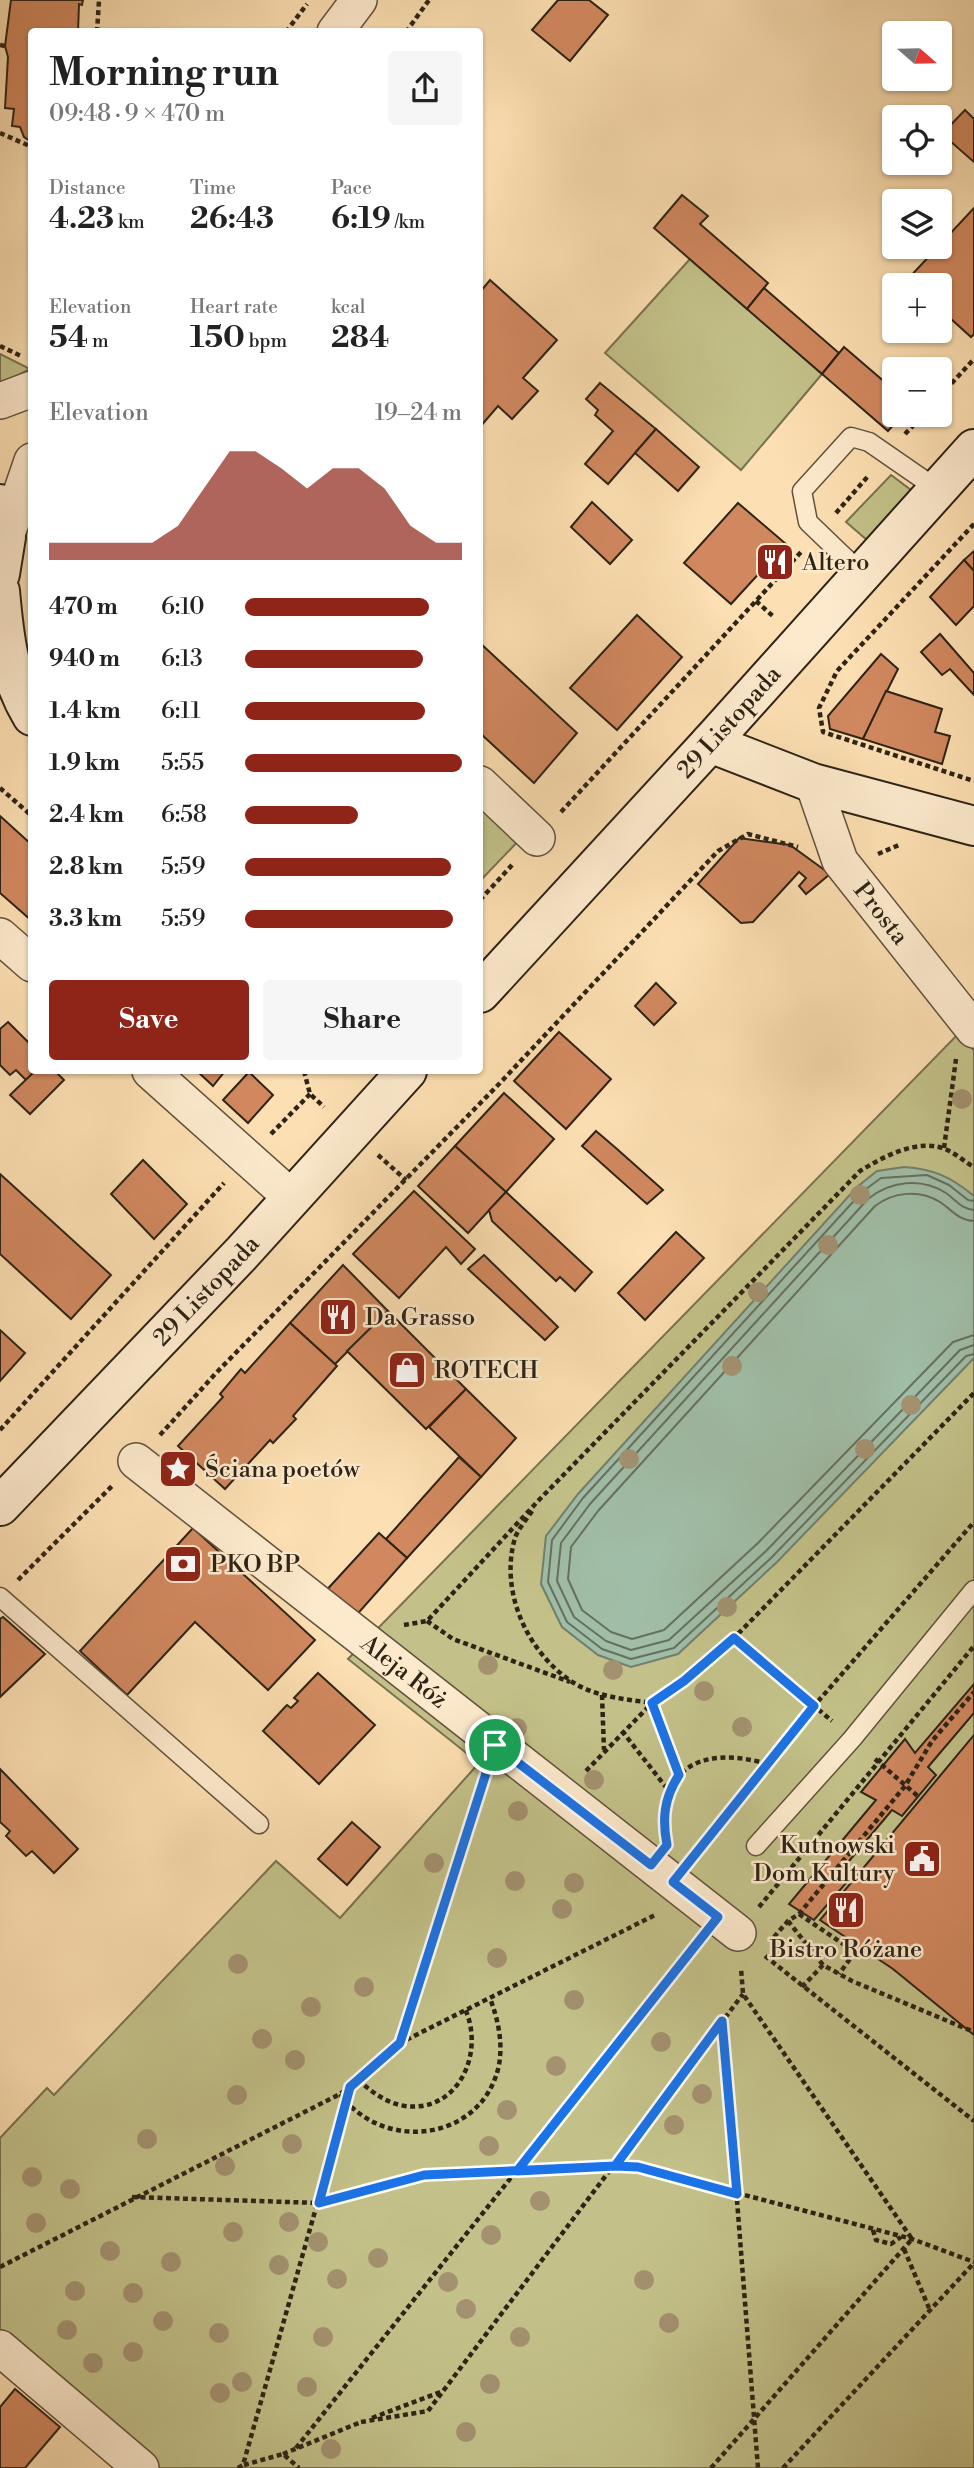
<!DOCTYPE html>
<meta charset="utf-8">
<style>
:root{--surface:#fff;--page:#f6f6f6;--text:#222;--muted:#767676;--accent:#8f2418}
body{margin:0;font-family:"Libre Bodoni",serif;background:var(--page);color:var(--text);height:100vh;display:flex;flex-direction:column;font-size:26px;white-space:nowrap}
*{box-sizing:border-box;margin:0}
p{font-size:23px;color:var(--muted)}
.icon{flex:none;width:38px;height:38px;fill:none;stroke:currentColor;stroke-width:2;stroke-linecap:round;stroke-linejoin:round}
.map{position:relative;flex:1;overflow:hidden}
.sheet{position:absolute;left:28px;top:28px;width:455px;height:1046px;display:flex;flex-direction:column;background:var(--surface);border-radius:7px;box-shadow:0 2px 5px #0004}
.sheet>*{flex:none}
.needle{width:46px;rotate:110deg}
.controls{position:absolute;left:882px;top:21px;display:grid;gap:14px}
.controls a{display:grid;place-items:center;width:70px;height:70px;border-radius:7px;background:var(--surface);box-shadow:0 2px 5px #0004;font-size:35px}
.pin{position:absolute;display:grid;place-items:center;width:60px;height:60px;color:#fff;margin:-30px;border:4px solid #fff;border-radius:50%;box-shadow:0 2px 7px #0007}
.round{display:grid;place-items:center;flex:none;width:74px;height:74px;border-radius:7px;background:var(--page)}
.summary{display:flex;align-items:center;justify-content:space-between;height:119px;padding:0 21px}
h1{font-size:38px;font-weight:700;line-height:52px}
.figures{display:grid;grid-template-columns:repeat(3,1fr);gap:10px;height:119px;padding:7px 21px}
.figures div{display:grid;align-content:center}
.figures b{font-size:30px;font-weight:700}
.figures small{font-size:19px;font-weight:400}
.figures p{font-size:19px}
.chart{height:196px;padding:14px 21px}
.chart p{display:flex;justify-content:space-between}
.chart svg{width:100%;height:126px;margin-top:7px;fill:var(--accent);opacity:.7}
.action{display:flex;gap:14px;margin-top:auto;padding:14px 21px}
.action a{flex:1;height:80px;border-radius:7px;background:var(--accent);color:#fff;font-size:28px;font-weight:700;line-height:80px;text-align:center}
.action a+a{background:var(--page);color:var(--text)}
ul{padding:0 21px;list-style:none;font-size:23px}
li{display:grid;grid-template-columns:112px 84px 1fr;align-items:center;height:52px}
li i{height:18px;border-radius:9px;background:var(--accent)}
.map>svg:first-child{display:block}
</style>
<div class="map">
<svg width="974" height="2468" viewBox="0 0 974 2468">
<rect width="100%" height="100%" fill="#fcdfb2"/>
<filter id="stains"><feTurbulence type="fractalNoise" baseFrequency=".00286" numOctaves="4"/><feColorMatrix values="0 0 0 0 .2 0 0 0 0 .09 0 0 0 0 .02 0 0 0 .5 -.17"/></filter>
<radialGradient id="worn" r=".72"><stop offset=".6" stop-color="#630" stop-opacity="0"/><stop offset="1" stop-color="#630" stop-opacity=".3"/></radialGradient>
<g fill="#c3c189" stroke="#787250" stroke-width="2">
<polygon points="690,259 822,374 741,470 605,353"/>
<polygon points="0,354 30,369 0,385"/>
<polygon points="891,475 911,490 867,540 846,522"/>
<polygon points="480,791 525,834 480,881"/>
<polygon points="960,1032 974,1051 974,2468 156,2468 0,2334 0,2138 47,2088 54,2095 276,1861 340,1918 479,1763 348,1659"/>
</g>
<path fill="#a0bda7" stroke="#727f6d" stroke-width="2" d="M904 1167C934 1169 951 1177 974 1196V1358L777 1562 678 1654 631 1667 598 1655 562 1627 541 1584 546 1536 578 1494 857 1187 877 1171Z"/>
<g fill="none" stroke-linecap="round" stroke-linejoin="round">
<g stroke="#66705e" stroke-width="2">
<polyline points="974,1201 968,1200 949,1185 927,1175 881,1178 862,1192 583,1498 552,1540 548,1582 567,1622 602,1649 631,1659 674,1648 772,1557 966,1356 974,1354"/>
<path d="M974 1210C961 1209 956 1200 946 1193 921 1177 890 1181 868 1199L590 1504 561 1543 557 1581 574 1617 606 1641 631 1650 669 1640 766 1551 960 1350 974 1345"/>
<path d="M974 1221C958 1220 952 1210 940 1202 919 1189 893 1192 875 1206L598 1511 571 1547 568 1579 582 1610 611 1632 632 1639 664 1630 758 1543 953 1342 974 1335"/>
</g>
</g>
<g fill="#d1885f" stroke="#2d2316" stroke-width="2">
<polygon points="11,0 83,0 82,5 79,4 78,32 32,32 32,142 24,137 20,127 12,126 14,109 5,108 8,57 5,46"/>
<polygon points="558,0 589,0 608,15 570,61 532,30"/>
<polygon points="965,110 974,119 974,162 942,134"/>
<polygon points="682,195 708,216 700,224 768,283 747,309 654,228"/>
<polygon points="974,208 974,334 971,337 940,309 940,285 913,285 907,280"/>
<polygon points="490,280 557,340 523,378 538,391 512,419 498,406 480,427 480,292"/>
<polygon points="764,288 839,353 822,374 747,309"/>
<polygon points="844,347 894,390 894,415 902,415 888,431 822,374"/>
<polygon points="600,383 656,429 608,484 585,464 613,431 595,415 598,410 586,399"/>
<polygon points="656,429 699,467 678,491 635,453"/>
<polygon points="592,502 632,540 610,564 571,527"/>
<polygon points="738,503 786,544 731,604 684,563"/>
<polygon points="974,551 974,571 964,560"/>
<polygon points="964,560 974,571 974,606 956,625 930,597"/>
<polygon points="637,615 682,657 617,730 570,688"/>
<polygon points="940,634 974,673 974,695 950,669 942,675 921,652"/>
<polygon points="480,643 577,733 534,783 480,733"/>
<polygon points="881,654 898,669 863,739 830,729 828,716"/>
<polygon points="886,691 942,709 935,732 950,736 942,764 863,739"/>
<polygon points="0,816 32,845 32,921 0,893"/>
<polygon points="739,838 790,845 830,874 806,894 799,886 806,878 799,872 753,922 741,923 698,884"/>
<polygon points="656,983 676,1003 654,1025 635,1006"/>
<polygon points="8,1022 32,1046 32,1071 35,1071 26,1080 16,1070 10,1075 0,1065 0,1029"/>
<polygon points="559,1032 611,1079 566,1129 514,1081"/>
<polygon points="35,1071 55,1071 64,1080 30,1114 10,1095"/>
<polygon points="197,1071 225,1071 213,1086"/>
<polygon points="249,1072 273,1095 248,1123 223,1100"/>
<polygon points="504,1093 554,1139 506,1192 455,1146"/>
<polygon points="596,1131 617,1149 663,1190 647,1204 582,1146"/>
<polygon points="455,1146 506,1192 468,1233 418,1186"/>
<polygon points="143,1160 187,1204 154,1239 111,1194"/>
<polygon points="0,1174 111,1275 71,1319 0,1254"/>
<polygon points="414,1191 475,1249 461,1264 446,1247 399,1298 353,1254"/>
<polygon points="506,1192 592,1272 575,1291 560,1277 556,1281 492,1221 489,1210"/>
<polygon points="676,1232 704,1258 645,1320 618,1293"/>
<polygon points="484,1255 558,1327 545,1340 468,1269"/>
<polygon points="343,1265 388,1311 335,1364 290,1323"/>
<polygon points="388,1311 466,1389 426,1429 347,1351"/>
<polygon points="290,1323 337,1366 293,1416 296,1419 273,1443 270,1440 225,1489 178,1446 223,1397 220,1394 241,1369 245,1373"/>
<polygon points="0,1330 25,1353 0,1381"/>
<polygon points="466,1389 516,1438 481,1477 429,1427"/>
<polygon points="459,1457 481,1477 407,1558 386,1539"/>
<polygon points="193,1528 315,1640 268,1690 195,1622 127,1695 80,1651"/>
<polygon points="379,1533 407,1558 354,1618 323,1594"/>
<polygon points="3,1617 45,1654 0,1697 0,1619"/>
<polygon points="318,1673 375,1725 319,1784 263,1731 285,1707 287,1705 291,1708 298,1701 294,1698"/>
<polygon points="974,1684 974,1713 928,1767 936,1775 902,1816 892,1810 844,1867 853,1875 814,1920 789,1904 876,1800 861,1792 905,1739 915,1753"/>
<polygon points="974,1735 974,2035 893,1969 820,1920"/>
<polygon points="0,1769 78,1849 54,1873 32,1851 26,1856 6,1836 10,1831 0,1822"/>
<polygon points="352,1822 380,1847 347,1885 318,1859"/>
<polygon points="15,2389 60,2427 25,2468 0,2468 0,2407"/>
</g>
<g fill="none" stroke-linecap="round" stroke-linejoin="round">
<defs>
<g id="lane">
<polyline points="860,572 808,522 802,491 851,437 869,442 937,489"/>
<polyline points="0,1597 259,1824"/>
<polyline points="756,1846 852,1739 974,1590"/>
</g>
<g id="street">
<polyline points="335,32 359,0"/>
<polyline points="0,401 32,389"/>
<polyline points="6,537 32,461"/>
<path id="s1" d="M813 783 840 861 974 1030"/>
<polyline points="480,784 537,838"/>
<polyline points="0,936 32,964"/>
<polyline points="150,1071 292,1198"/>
<path id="s2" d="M136 1461 738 1933"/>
<polyline points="0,2348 141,2468"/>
</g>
<g id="secondary">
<polyline points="0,504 6,537 0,574"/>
<path d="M0 591C4 636 8 676 32 716"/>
<polyline points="710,743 813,783 974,826"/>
<path id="s3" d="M480 993 710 743 974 449"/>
<path id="s4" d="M0 1506 241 1254 407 1071"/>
</g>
</defs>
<use href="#lane" stroke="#61523d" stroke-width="21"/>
<use href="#street" stroke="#61523d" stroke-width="38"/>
<use href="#secondary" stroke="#2d2316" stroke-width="42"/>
<g stroke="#2d2316" stroke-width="4.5" stroke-dasharray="5 3.5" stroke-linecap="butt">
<polyline points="97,32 99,0"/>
<polyline points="286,32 307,4"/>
<polyline points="406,32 429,0"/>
<polyline points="0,45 5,46"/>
<polyline points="0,133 32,147"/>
<polyline points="0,346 21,356"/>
<polyline points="940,396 974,359"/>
<polyline points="905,434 923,415"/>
<polyline points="836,513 869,475"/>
<polyline points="974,524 837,671 819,708 823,732 974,781"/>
<polyline points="756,601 775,618"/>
<polyline points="0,788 32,816"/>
<polyline points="561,812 802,551"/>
<polyline points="878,854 899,845"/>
<polyline points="480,900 512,865"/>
<polyline points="304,1071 310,1094 324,1107"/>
<polyline points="271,1134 310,1094"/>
<polyline points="944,1148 956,1059"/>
<polyline points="378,1155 406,1180"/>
<polyline points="0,1430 224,1183"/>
<polyline points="160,1435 217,1372 499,1084 718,851 748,834 798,847"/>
<path d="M532 1511C527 1519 518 1529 515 1538 499 1592 528 1654 574 1683 597 1697 625 1699 652 1703L684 1680 734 1638 974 1393"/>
<polyline points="18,1580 113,1485"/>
<polyline points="427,1621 453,1639 570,1682"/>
<path d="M404 1625 427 1621 538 1501 860 1171C883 1157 917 1138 945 1149 955 1153 965 1162 974 1167"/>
<polyline points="734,1638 832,1721"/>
<polyline points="602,1695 604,1750"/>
<polyline points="622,1731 669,1791"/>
<polyline points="875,1759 920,1798"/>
<polyline points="586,1771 652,1703 679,1775"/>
<path d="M663 1828C662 1819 665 1810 667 1801 678 1751 730 1753 768 1764"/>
<polyline points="696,1854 814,1706 974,1522"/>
<polyline points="759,1907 974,1646"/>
<polyline points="799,1914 855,1952 839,1974"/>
<polyline points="788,1921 823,1965"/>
<polyline points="774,1937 788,1921 799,1914 905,1786 932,1741 974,1692"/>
<polyline points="765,1956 974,2121"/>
<polyline points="802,1987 823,1965 852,1981 974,2032"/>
<polyline points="723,2022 758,2468"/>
<polyline points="400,2043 484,1779"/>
<path d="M358 2080C372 2092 386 2103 405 2106 459 2113 485 2052 465 2009"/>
<path d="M340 2094C384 2154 483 2141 499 2065 503 2041 498 2020 490 1998"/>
<polyline points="132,2197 319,2203 424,2175 638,2167 912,2239 974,2262"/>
<polyline points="873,2230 876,2240 891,2244 901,2237"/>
<polyline points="904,2249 929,2308"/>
<polyline points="0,2267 340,2094 400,2043 657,1914"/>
<polyline points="372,2418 443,2391"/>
<polyline points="361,2422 428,2411 743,1994"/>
<polyline points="296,2448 696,1945"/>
<polyline points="283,2454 361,2422"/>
<polyline points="244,2465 283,2454 299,2468"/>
<polyline points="238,2468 243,2465 350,2088"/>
<polyline points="711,2468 912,2239 743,1994 741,1968"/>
<polyline points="783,2468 974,2263"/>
</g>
<use href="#lane" stroke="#fdeacd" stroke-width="18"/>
<use href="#street" stroke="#fdeacd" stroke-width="35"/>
<use href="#secondary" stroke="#fdeacd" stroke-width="38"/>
</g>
<g fill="#a3916f">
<circle cx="962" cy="1099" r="10"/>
<circle cx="860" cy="1195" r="10"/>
<circle cx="828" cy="1245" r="10"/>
<circle cx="758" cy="1292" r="10"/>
<circle cx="732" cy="1366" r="10"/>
<circle cx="911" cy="1405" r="10"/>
<circle cx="865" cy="1449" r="10"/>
<circle cx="629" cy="1459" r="10"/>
<circle cx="727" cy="1607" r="10"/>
<circle cx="488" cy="1665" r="10"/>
<circle cx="613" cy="1670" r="10"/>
<circle cx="704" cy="1691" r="10"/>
<circle cx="742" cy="1727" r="10"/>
<circle cx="517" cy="1728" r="10"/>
<circle cx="594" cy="1780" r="10"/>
<circle cx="518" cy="1811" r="10"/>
<circle cx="434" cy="1863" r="10"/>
<circle cx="515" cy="1881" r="10"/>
<circle cx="574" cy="1883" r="10"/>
<circle cx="562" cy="1909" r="10"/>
<circle cx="497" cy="1958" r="10"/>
<circle cx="238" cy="1964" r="10"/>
<circle cx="364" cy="1987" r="10"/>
<circle cx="574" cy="2000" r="10"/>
<circle cx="311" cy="2007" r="10"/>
<circle cx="262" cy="2039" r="10"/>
<circle cx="661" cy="2042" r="10"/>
<circle cx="295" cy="2060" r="10"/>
<circle cx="556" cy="2066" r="10"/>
<circle cx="702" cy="2094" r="10"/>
<circle cx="237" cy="2095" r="10"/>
<circle cx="507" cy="2110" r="10"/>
<circle cx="674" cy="2125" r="10"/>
<circle cx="147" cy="2139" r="10"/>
<circle cx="292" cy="2144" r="10"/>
<circle cx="489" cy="2146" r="10"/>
<circle cx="225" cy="2166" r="10"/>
<circle cx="32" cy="2177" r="10"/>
<circle cx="70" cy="2189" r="10"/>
<circle cx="540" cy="2201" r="10"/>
<circle cx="289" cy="2222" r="10"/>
<circle cx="36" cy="2223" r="10"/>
<circle cx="233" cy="2232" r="10"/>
<circle cx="491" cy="2235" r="10"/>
<circle cx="318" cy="2242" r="10"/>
<circle cx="110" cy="2251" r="10"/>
<circle cx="378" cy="2258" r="10"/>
<circle cx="171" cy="2262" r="10"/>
<circle cx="279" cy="2265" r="10"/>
<circle cx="337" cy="2279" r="10"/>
<circle cx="644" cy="2280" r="10"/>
<circle cx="448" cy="2282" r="10"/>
<circle cx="75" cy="2291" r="10"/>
<circle cx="133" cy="2293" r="10"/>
<circle cx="466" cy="2309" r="10"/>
<circle cx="163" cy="2321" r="10"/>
<circle cx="669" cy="2323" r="10"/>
<circle cx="67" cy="2330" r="10"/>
<circle cx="219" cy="2333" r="10"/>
<circle cx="323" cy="2337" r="10"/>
<circle cx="520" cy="2337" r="10"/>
<circle cx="133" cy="2352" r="10"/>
<circle cx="93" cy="2363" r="10"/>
<circle cx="242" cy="2382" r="10"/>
<circle cx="490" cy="2384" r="10"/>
<circle cx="307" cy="2387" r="10"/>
<circle cx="220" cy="2393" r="10"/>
<circle cx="466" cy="2432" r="10"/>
<circle cx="331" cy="2449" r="10"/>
</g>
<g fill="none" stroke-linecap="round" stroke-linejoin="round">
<defs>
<path id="route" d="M495 1745 400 2043 350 2087 319 2203 424 2175 615 2166 638 2167 737 2194 722 2021 615 2166 517 2171 718 1917 673 1882 814 1706 734 1638 684 1681 652 1703 679 1775C664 1798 662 1819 667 1845L651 1865 495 1745"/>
</defs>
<use href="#route" stroke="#fff" stroke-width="14"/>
<use href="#route" stroke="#1a73e8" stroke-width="9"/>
</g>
<defs>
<symbol id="restaurant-square" viewBox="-11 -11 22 22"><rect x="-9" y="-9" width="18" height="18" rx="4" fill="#8f2418" stroke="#fdeacd"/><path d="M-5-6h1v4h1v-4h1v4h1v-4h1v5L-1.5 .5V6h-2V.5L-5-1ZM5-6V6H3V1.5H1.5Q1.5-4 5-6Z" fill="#fff"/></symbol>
<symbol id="shop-square" viewBox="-11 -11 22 22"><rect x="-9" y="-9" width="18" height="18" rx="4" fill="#8f2418" stroke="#fdeacd"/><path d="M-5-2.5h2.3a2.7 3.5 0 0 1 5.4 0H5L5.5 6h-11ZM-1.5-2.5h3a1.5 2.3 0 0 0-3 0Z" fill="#fff"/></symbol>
<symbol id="sight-square" viewBox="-11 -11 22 22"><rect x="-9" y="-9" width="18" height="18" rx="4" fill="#8f2418" stroke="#fdeacd"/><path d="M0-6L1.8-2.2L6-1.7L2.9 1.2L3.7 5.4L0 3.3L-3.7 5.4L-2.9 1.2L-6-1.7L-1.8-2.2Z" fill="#fff"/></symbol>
<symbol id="bank-square" viewBox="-11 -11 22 22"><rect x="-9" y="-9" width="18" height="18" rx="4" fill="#8f2418" stroke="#fdeacd"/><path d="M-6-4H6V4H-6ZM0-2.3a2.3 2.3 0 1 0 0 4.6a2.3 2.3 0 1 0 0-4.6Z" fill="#fff"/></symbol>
<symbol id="civic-square" viewBox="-11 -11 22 22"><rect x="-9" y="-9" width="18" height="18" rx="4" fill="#8f2418" stroke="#fdeacd"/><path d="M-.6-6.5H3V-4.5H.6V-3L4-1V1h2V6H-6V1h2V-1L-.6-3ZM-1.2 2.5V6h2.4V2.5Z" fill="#fff"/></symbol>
</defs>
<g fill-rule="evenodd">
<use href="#restaurant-square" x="753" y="540" width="44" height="44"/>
<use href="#restaurant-square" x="316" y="1295" width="44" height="44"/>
<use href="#shop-square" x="385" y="1348" width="44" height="44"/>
<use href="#sight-square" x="156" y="1447" width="44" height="44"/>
<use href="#bank-square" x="161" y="1542" width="44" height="44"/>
<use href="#civic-square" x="900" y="1837" width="44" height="44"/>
<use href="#restaurant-square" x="824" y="1888" width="44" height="44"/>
</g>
<g text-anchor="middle" stroke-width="5" stroke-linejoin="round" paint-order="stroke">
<g font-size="24" fill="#2d2316" stroke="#fdeacd" text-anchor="start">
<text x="802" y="570">Altero</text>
<text x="365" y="1325">Da Grasso</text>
<text x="434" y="1378">ROTECH</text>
<text x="205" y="1477">Ściana poetów</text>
<text x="210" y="1572">PKO BP</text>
<text x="895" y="1853" text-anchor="end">Kutnowski<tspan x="895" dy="28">Dom Kultury</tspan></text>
<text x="846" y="1957" text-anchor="middle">Bistro Różane</text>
</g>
<g font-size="24" fill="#2d2316" stroke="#fdeacd">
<text dy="8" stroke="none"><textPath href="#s3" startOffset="368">29 Listopada</textPath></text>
<text dy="8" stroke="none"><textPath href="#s1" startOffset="149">Prosta</textPath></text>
<text dy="8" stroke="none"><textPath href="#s4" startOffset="298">29 Listopada</textPath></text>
<text dy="8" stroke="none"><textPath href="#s2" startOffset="341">Aleja Róż</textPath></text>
</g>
</g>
<rect width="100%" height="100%" filter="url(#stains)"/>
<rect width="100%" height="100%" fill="url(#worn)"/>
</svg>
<div class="controls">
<a><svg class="needle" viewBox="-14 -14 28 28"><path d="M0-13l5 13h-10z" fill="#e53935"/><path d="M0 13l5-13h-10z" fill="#767676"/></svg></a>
<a><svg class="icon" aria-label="locate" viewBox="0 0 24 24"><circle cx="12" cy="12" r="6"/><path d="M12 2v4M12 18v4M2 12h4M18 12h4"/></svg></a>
<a><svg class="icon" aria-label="layers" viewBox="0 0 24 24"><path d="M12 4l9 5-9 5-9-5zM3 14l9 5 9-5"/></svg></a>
<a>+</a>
<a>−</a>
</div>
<div class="pin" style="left:495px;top:1745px;background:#1e9e55"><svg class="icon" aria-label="arrive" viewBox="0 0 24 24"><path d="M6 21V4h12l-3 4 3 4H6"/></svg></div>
<section class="sheet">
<div class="summary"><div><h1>Morning run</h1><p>09:48 · 9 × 470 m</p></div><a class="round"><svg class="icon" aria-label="share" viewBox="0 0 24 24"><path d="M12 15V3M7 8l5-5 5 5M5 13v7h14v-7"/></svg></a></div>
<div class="figures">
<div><p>Distance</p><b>4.23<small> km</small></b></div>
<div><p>Time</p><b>26:43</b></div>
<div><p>Pace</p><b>6:19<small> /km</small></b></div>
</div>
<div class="figures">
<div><p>Elevation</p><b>54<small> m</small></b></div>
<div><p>Heart rate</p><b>150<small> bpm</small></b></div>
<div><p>kcal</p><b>284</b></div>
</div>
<div class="chart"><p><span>Elevation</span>19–24 m</p>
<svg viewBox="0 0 160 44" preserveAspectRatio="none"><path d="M0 44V38L10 38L20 38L30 38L40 38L50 32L60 19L70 6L80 6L90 12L100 19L110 12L120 12L130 19L140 32L150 38L160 38V44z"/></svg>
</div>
<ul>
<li><b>470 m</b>6:10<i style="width:85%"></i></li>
<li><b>940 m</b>6:13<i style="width:82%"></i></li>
<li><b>1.4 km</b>6:11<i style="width:83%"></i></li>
<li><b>1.9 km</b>5:55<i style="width:100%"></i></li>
<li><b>2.4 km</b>6:58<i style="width:52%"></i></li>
<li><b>2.8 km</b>5:59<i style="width:95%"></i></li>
<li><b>3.3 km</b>5:59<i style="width:96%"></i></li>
</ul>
<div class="action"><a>Save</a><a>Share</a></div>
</section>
</div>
